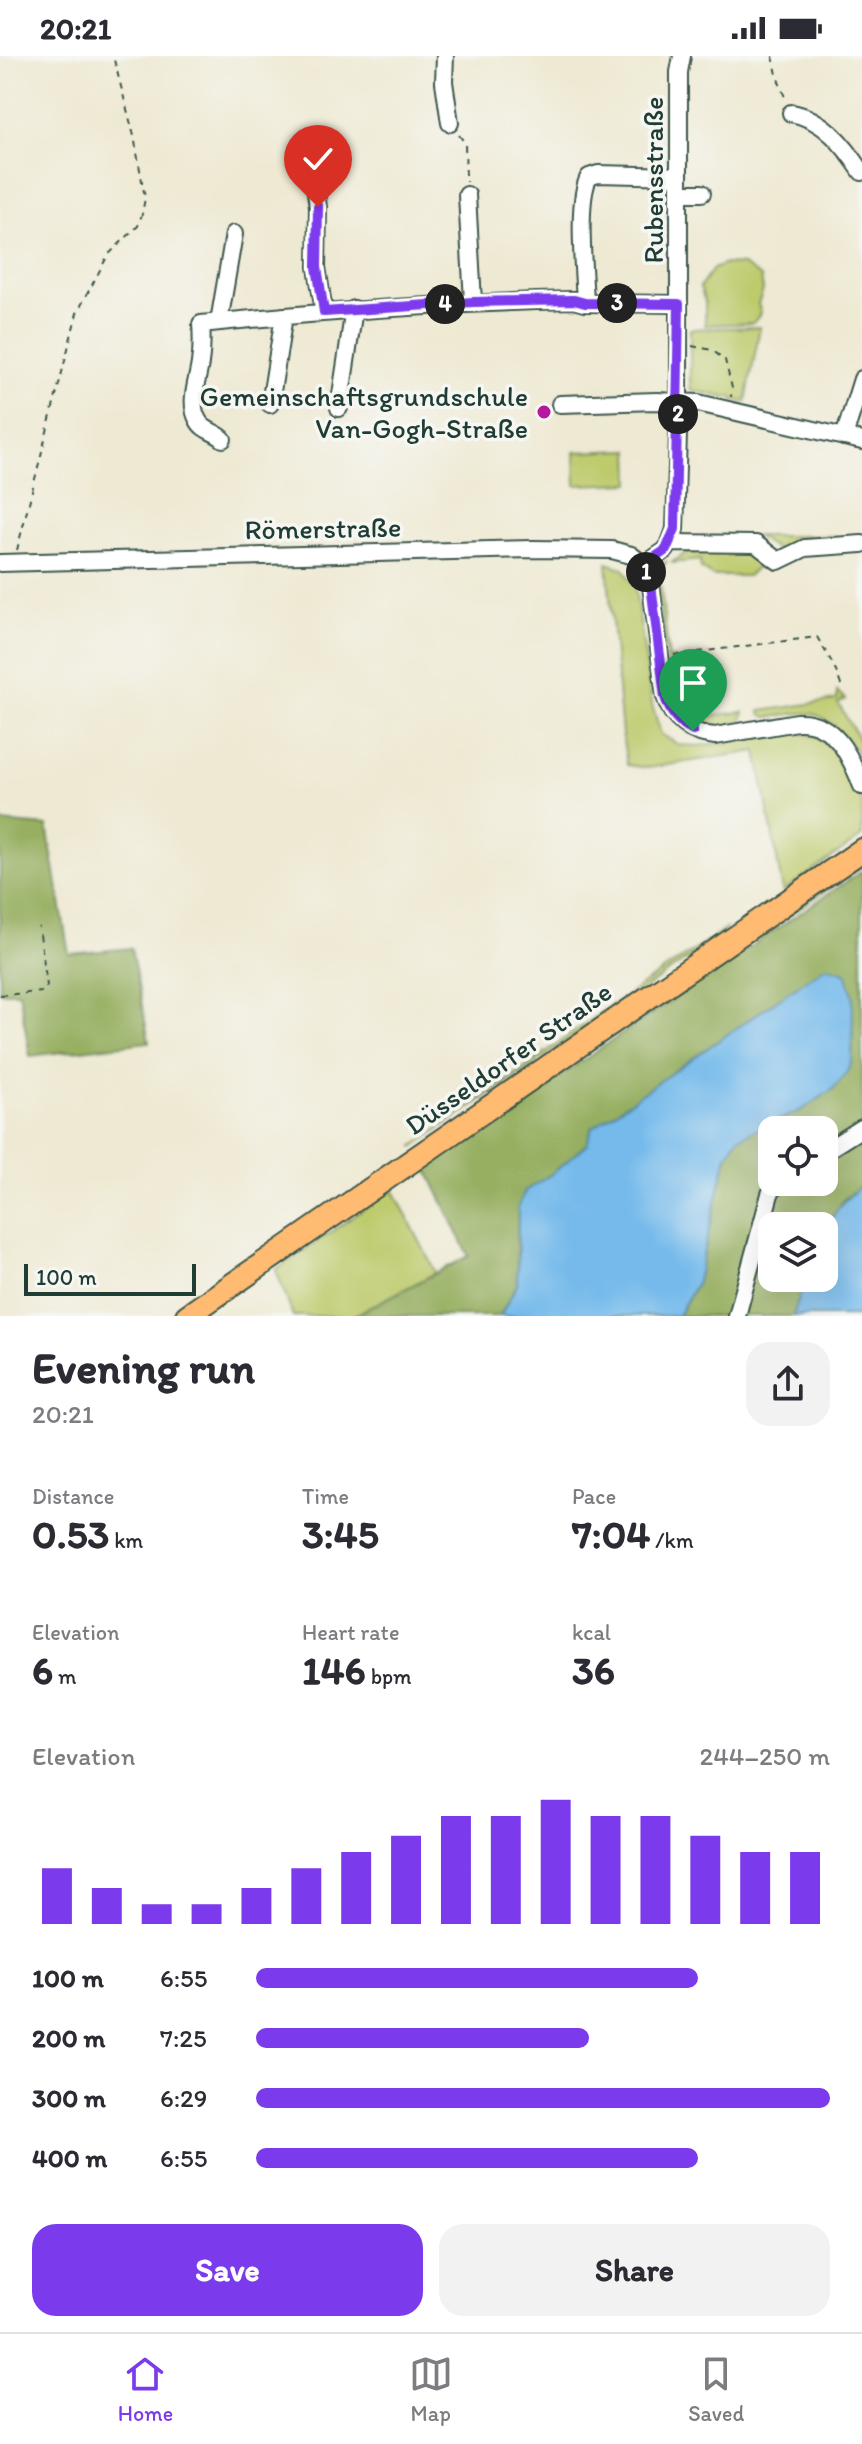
<!DOCTYPE html>
<meta charset="utf-8">
<style>
:root{--surface:#fff;--page:#f2f2f3;--text:#2b2b33;--muted:#7c7c81;--line:#e1e1e2;--accent:#7c3aed}
body{margin:0;font-family:Itim,sans-serif;background:var(--page);color:var(--text);height:100vh;display:flex;flex-direction:column;font-size:30px;white-space:nowrap}
*{box-sizing:border-box;margin:0}
p{font-size:26px;color:var(--muted)}
.icon{flex:none;width:44px;height:44px;fill:none;stroke:currentColor;stroke-width:2;stroke-linecap:round;stroke-linejoin:round}
.map{position:relative;height:1260px;overflow:hidden}
.drawer{display:flex;flex-direction:column;background:var(--surface);flex:1}
.drawer>*{flex:none}
.buttons{position:absolute;left:758px;top:1060px;display:grid;gap:16px}
.buttons a{display:grid;place-items:center;width:80px;height:80px;border-radius:16px;background:var(--surface);box-shadow:0 8px 32px #0002;font-size:40px}
.scale{position:absolute;left:24px;bottom:20px;width:172px;box-sizing:border-box;padding-left:8px;border:4px solid #1f3d34;border-top:0;font-size:22px;line-height:28px;white-space:nowrap;color:#1f3d34;-webkit-text-stroke:6px #f6f6f2;paint-order:stroke}
.pin{position:absolute;display:grid;place-items:center;width:68px;height:68px;color:#fff;margin:-82px -34px;border-radius:50% 50% 50% 0;rotate:-45deg;box-shadow:0 0 8px #0007}
.pin .icon{rotate:45deg}
.km{position:absolute;width:40px;height:40px;margin:-20px;border-radius:50%;background:#222;color:#fff;font-size:22px;line-height:40px;text-align:center}
.round{display:grid;place-items:center;flex:none;width:84px;height:84px;border-radius:24px;background:var(--page)}
.summary{display:flex;align-items:center;justify-content:space-between;height:136px;padding:0 32px}
h1{font-size:44px;font-weight:800;line-height:60px}
.figures{display:grid;grid-template-columns:repeat(3,1fr);gap:12px;height:136px;padding:8px 32px}
.figures div{display:grid;align-content:center}
.figures b{font-size:40px;font-weight:800}
.figures small{font-size:22px;font-weight:400}
.figures p{font-size:22px}
.chart{height:224px;padding:16px 32px}
.chart p{display:flex;justify-content:space-between}
.chart svg{width:100%;height:144px;margin-top:8px;stroke:var(--accent);stroke-width:6}
.button{display:flex;gap:16px;margin-top:auto;padding:16px 32px}
.button a{flex:1;height:92px;border-radius:24px;background:var(--accent);color:#fff;font-size:32px;font-weight:800;line-height:92px;text-align:center}
.button a+a{background:var(--page);color:var(--text)}
ul{padding:0 32px;list-style:none;font-size:26px}
li{display:grid;grid-template-columns:128px 96px 1fr;align-items:center;height:60px}
li i{height:20px;border-radius:10px;background:var(--accent)}
.status{display:flex;justify-content:space-between;align-items:center;height:56px;padding:0 40px;background:var(--surface);direction:ltr}
.status svg{height:22px;fill:currentColor}
.menu{display:flex;justify-content:space-around;align-items:center;height:112px;border-top:2px solid var(--line);background:var(--surface);font-size:22px;color:var(--muted)}
.menu a{display:grid;justify-items:center;gap:4px}
.menu .selected{color:var(--accent)}
.map>svg:first-child{display:block}
</style>
<div class="status"><b>20:21</b><svg viewBox="0 0 49 12"><path d="M0 12V9h3v3zM5 12V6h3v6zM10 12V3h3v9zM15 12V0h3v12zM26 1h20v11H26zM47 4h2v5h-2z"/></svg></div>
<div class="map">
<svg width="862" height="1260" viewBox="0 0 862 1260">
<rect width="100%" height="100%" fill="#f6f6f2"/>
<filter id="ink" filterUnits="userSpaceOnUse"><feTurbulence type="fractalNoise" baseFrequency=".0125" numOctaves="2"/><feDisplacementMap in="SourceGraphic" scale="16" xChannelSelector="R" yChannelSelector="G"/><feConvolveMatrix kernelMatrix="1 2 1 2 8 2 1 2 1" color-interpolation-filters="sRGB"/></filter>
<filter id="wash" filterUnits="userSpaceOnUse"><feTurbulence type="fractalNoise" baseFrequency=".006" numOctaves="4" result="noise"/><feDisplacementMap in="SourceGraphic" scale="32" xChannelSelector="R" yChannelSelector="G"/><feGaussianBlur stdDeviation="1.8" result="paint"/><feColorMatrix in="noise" values="0 0 0 0 0 0 0 0 0 0 0 0 0 0 0 0 0 1.4 0 .05"/><feComposite in="paint" operator="in"/></filter>
<g filter="url(#wash)">
<rect width="100%" height="100%" fill="#eee9d2"/>
<g fill="#becb6d" stroke="#6e8450" stroke-width="2">
<polygon points="725,208 743,209 761,221 763,234 758,248 761,257 753,267 705,269 705,246 700,231 713,213"/>
<polygon points="760,271 746,346 734,344 731,340 727,342 692,334 690,331 690,273"/>
<polygon points="630,394 631,427 576,429 575,396"/>
<polygon points="756,480 834,480 780,496"/>
<polygon points="712,494 757,495 765,505 747,520 712,520 701,512 700,504 671,507 686,497"/>
<path d="M667 505 659 516 669 602H674C677 626 675 650 701 661L744 656 742 665 724 670 701 667 689 661 677 648 671 637 655 518 660 510Z"/>
<polygon points="607,507 623,512 635,532 652,648 661,678 679,689 699,690 795,676 819,681 834,696 862,745 862,779 860,782 783,835 757,695 648,712 627,709 622,678"/>
<path d="M837 636 846 643 838 647 862 689V703C848 685 830 656 804 657 791 657 779 661 766 661L760 657V655L837 644Z"/>
<polygon points="862,806 862,810 664,943"/>
<polygon points="726,873 724,878 413,1091 599,958"/>
<polygon points="393,1133 436,1217 353,1260 293,1260 276,1214"/>
</g>
<g fill="#96af60" stroke="#5a764a" stroke-width="2" fill-rule="evenodd">
<polygon points="0,766 47,770 69,898 131,892 149,986 30,1000 19,936 0,936"/>
<path d="M862 815V1129L843 1144 824 1177V1170H772V1222H806L793 1260H678L697 1225 727 1100 738 1082 802 1054 833 1033 592 1072 587 1088 553 1117 525 1135 518 1151 517 1229 500 1260H353L469 1200 426 1111ZM772 1074H824V1126H772Z"/>
</g>
<g fill="#74baeb" stroke="#4a7c90" stroke-width="2">
<polygon points="826,910 846,916 853,939 852,1005 847,1016 833,1033 802,1054 738,1082 727,1100 697,1225 678,1260 500,1260 517,1229 518,1151 525,1135 553,1117 587,1088 592,1072"/>
<path d="M862 1129V1260H793L806 1222H824C824 1176 823 1160 862 1129Z"/>
</g>
</g>
<g filter="url(#ink)">
<g fill="none" stroke-linecap="round" stroke-linejoin="round">
<defs>
<g id="minor">
<polyline points="445,0 444,26 450,67"/>
<path d="M791 57C823 62 845 90 862 116"/>
<polyline points="314,122 318,151 317,211 324,256"/>
<polyline points="679,137 702,137"/>
<polyline points="467,139 473,246"/>
<path d="M585 247C584 218 576 144 589 121L598 118 679 120"/>
<polyline points="219,266 234,178"/>
<polyline points="270,348 284,260"/>
<polyline points="560,348 657,345 698,347 862,385"/>
<polyline points="339,352 354,253"/>
<polyline points="844,381 862,323"/>
<path d="M223 383C215 375 203 375 198 364 188 347 198 324 200 307 202 294 202 281 201 268 325 255 449 247 574 244L585 247 679 248"/>
<polyline points="670,487 675,473 679,346 679,16 682,0"/>
<path d="M0 507 532 493 612 494 631 499 644 509 651 529 665 640C672 664 690 678 715 680L797 666C834 664 850 699 862 730"/>
<polyline points="644,509 666,494 670,487 756,488 778,505 805,492 862,488"/>
<polyline points="824,1096 862,1072"/>
<polyline points="737,1260 770,1138 777,1126"/>
</g>
<polyline id="major" points="187,1260 862,794"/>
</defs>
<use href="#minor" stroke="#3e574c" stroke-width="20"/>
<use href="#major" stroke="#3e574c" stroke-width="26"/>
<g stroke="#3e574c" stroke-width="2" stroke-dasharray="6 6" stroke-linecap="butt">
<polyline points="773,0 778,23 786,44"/>
<polyline points="459,79 465,87 466,126"/>
<polyline points="692,290 712,294 725,304 732,332 731,341"/>
<polyline points="17,494 77,257 108,199 138,170 142,158 145,142 134,80 113,0"/>
<polyline points="674,599 817,581 834,610 841,629"/>
<polyline points="0,939 42,936 47,930 39,871"/>
</g>
<use href="#minor" stroke="#fff" stroke-width="16"/>
<use href="#major" stroke="#ffbb71" stroke-width="22"/>
</g>
</g>
<g fill="none" stroke-linecap="round" stroke-linejoin="round" filter="url(#ink)">
<defs>
<path id="route" d="M318 151 317 211 324 256 473 246 574 244 585 247 679 248 675 473 666 494 644 509 651 529 665 640C670 657 678 666 693 675"/>
</defs>
<use href="#route" stroke="#fff" stroke-width="16"/>
<use href="#route" stroke="#7c3aed" stroke-width="10"/>
</g>
<circle fill="#b5179e" stroke="#f6f6f2" stroke-width="3" cx="544" cy="356" r="8"/>
<g text-anchor="middle" stroke-width="7" stroke-linejoin="round" paint-order="stroke">
<g font-size="28" fill="#1f3d34" stroke="#f6f6f2">
<text transform="translate(653 124) rotate(-90)" y="10">Rubensstraße</text>
<text transform="translate(323 472) rotate(-1)" y="10">Römerstraße</text>
<text transform="translate(508 1002) rotate(-35)" y="10">Düsseldorfer Straße</text>
</g>
<g font-size="28" fill="#1f3d34" stroke="#f6f6f2" text-anchor="end">
<text x="528" y="350">Gemeinschaftsgrundschule<tspan x="528" dy="32">Van-Gogh-Straße</tspan></text>
</g>
</g>
</svg>
<div class="buttons">
<a><svg class="icon" aria-label="locate" viewBox="0 0 24 24"><circle cx="12" cy="12" r="6"/><path d="M12 2v4M12 18v4M2 12h4M18 12h4"/></svg></a>
<a><svg class="icon" aria-label="layers" viewBox="0 0 24 24"><path d="M12 4l9 5-9 5-9-5zM3 14l9 5 9-5"/></svg></a>
</div>
<div class="scale">100 m</div>
<div class="pin" style="left:693px;top:675px;background:#1e9e55"><svg class="icon" aria-label="arrive" viewBox="0 0 24 24"><path d="M6 21V4h12l-3 4 3 4H6"/></svg></div>
<div class="pin" style="left:318px;top:151px;background:#d93025"><svg class="icon" aria-label="check" viewBox="0 0 24 24"><path d="M5 12l5 5 9-10"/></svg></div>
<b class="km" style="left:646px;top:516px">1</b>
<b class="km" style="left:678px;top:358px">2</b>
<b class="km" style="left:617px;top:247px">3</b>
<b class="km" style="left:445px;top:248px">4</b>
</div>
<section class="drawer">
<div class="summary"><div><h1>Evening run</h1><p>20:21</p></div><a class="round"><svg class="icon" aria-label="share" viewBox="0 0 24 24"><path d="M12 15V3M7 8l5-5 5 5M5 13v7h14v-7"/></svg></a></div>
<div class="figures">
<div><p>Distance</p><b>0.53<small> km</small></b></div>
<div><p>Time</p><b>3:45</b></div>
<div><p>Pace</p><b>7:04<small> /km</small></b></div>
</div>
<div class="figures">
<div><p>Elevation</p><b>6<small> m</small></b></div>
<div><p>Heart rate</p><b>146<small> bpm</small></b></div>
<div><p>kcal</p><b>36</b></div>
</div>
<div class="chart"><p><span>Elevation</span>244–250 m</p>
<svg viewBox="0 0 160 44" preserveAspectRatio="none"><path d="M5 44V27M15 44V33M25 44V38M35 44V38M45 44V33M55 44V27M65 44V22M75 44V17M85 44V11M95 44V11M105 44V6M115 44V11M125 44V11M135 44V17M145 44V22M155 44V22"/></svg>
</div>
<ul>
<li><b>100 m</b>6:55<i style="width:77%"></i></li>
<li><b>200 m</b>7:25<i style="width:58%"></i></li>
<li><b>300 m</b>6:29<i style="width:100%"></i></li>
<li><b>400 m</b>6:55<i style="width:77%"></i></li>
</ul>
<div class="button"><a>Save</a><a>Share</a></div>
</section>
<nav class="menu">
<a class="selected"><svg class="icon" aria-label="home" viewBox="0 0 24 24"><path d="M3 11l9-7 9 7M6 9v11h12V9"/></svg>Home</a>
<a><svg class="icon" aria-label="map" viewBox="0 0 24 24"><path d="M3 6l6-2 6 2 6-2v14l-6 2-6-2-6 2zM9 4v14M15 6v14"/></svg>Map</a>
<a><svg class="icon" aria-label="saved" viewBox="0 0 24 24"><path d="M7 4h10v16l-5-4-5 4z"/></svg>Saved</a>
</nav>
